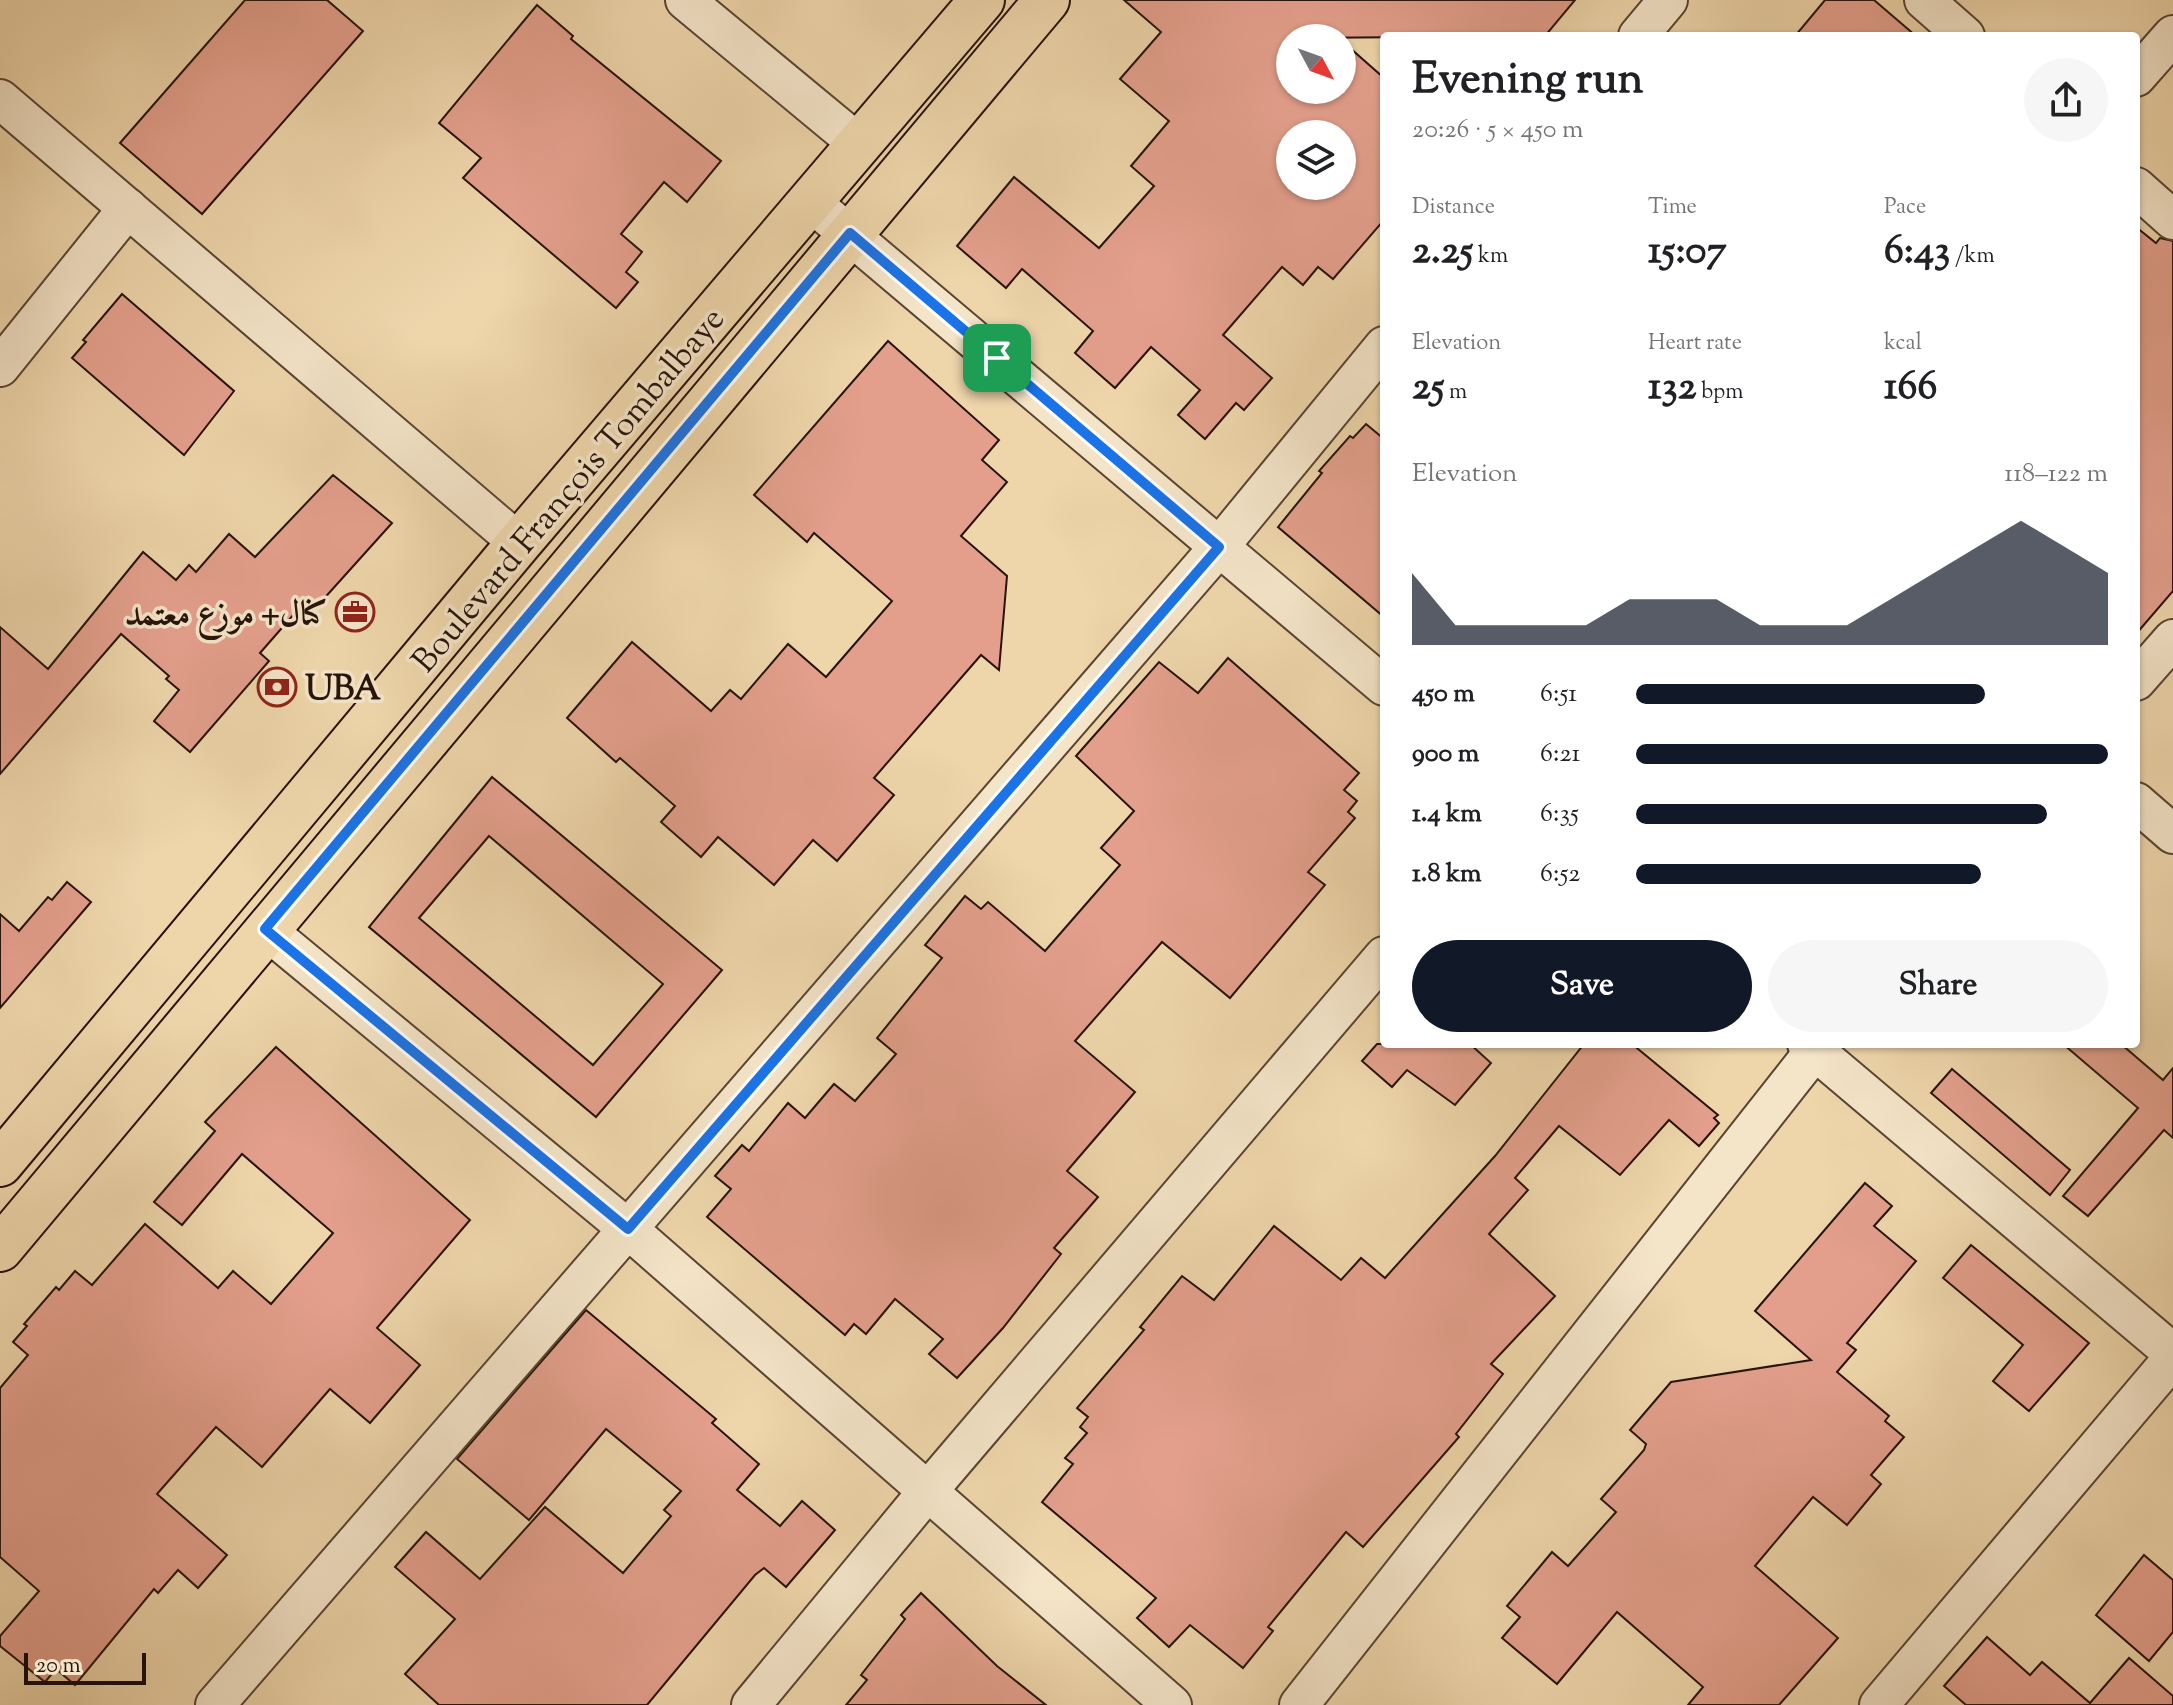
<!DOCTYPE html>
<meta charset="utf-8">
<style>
:root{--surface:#fff;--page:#f6f6f6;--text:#202124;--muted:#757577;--accent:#111827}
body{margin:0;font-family:"Sorts Mill Goudy",Amiri,serif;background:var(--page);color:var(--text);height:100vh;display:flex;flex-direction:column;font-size:30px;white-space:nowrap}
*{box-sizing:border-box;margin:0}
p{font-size:26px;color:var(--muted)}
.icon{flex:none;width:44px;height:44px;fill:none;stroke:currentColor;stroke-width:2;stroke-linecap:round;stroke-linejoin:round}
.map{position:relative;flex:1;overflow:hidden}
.side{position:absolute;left:1380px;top:32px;width:760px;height:1016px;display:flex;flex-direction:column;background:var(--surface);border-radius:8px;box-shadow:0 2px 6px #0004}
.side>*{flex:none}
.needle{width:52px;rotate:131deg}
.tools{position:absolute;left:1276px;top:24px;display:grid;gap:16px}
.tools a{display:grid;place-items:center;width:80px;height:80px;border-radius:50%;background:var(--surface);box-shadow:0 2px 6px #0004;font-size:40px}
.scale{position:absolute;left:24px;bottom:20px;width:122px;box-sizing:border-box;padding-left:8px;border:4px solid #27130a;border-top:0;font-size:22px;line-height:28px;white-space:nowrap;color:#27130a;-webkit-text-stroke:6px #f4e4c8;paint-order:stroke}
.pin{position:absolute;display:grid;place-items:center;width:68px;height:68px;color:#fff;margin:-34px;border-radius:16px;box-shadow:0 4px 12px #0006}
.round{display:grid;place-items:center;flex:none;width:84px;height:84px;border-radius:42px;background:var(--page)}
.overview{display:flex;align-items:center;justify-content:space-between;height:136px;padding:0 32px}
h1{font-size:44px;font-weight:700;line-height:60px}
.metrics{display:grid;grid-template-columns:repeat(3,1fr);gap:12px;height:136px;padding:8px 32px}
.metrics div{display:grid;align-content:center}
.metrics b{font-size:40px;font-weight:700}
.metrics small{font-size:22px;font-weight:400}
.metrics p{font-size:22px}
.chart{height:224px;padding:16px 32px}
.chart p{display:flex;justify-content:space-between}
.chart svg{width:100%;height:144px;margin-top:8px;fill:var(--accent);opacity:.7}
.primary-button{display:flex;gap:16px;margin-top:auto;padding:16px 32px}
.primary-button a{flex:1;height:92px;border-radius:48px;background:var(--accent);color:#fff;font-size:32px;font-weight:700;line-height:92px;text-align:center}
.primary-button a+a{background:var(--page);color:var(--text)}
ul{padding:0 32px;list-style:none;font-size:26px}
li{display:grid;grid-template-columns:128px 96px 1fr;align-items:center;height:60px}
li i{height:20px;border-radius:10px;background:var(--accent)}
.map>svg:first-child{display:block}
</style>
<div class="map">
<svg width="2173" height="1705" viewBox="0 0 2173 1705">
<rect width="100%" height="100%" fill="#eed5aa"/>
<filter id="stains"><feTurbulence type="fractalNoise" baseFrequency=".0025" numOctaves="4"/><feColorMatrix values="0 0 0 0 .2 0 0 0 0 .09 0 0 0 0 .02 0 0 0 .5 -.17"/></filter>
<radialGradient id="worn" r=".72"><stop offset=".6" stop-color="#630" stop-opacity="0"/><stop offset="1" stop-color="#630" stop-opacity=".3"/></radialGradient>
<g fill="#e39f8c" stroke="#27130a" stroke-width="2" fill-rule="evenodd">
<polygon points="245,0 327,0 363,31 202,214 120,143"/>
<path d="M1124 0H1575L1545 36 1290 38V90H1342V41L1384 78V220L1333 279 1318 267 1303 285 1282 267 1223 335 1272 378 1244 410 1236 403 1205 439 1178 415 1200 390 1151 347 1115 388 1075 353 1093 331 1022 269 1006 288 957 246 1014 177 1099 248 1154 186 1131 166 1169 121 1120 79 1161 32ZM1290 134H1342V186H1290Z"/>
<polygon points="1825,0 1874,0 1916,36 1795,36"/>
<polygon points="537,5 573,36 571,39 721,161 687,202 664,182 621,234 642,252 626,272 638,282 616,308 463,178 481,158 439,123"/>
<polygon points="2136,227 2156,243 2160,238 2173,241 2173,591 2136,634"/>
<polygon points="122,294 234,391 184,455 72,358 86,342 83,340"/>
<polygon points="888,341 999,440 982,460 1007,482 961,536 1007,576 999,670 981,655 874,778 894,795 837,861 813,840 774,885 718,837 701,857 661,822 675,806 620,758 616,762 567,718 632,642 711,711 730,690 741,699 788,644 826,677 892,601 814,533 807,542 754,495"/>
<polygon points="1366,424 1384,439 1384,617 1278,527 1322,473 1319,471 1350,436 1353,438"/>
<polygon points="333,475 392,523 311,613 302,605 260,653 269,661 190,752 154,721 179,690 166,679 169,676 121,634 0,774 0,627 48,669 143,552 176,580 189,565 196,572 229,534 255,557"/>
<polygon points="1228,658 1359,773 1344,790 1357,801 1348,812 1355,818 1308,872 1325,885 1230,998 1162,942 1075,1041 1135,1092 1067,1171 1098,1197 1054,1248 1061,1254 1003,1328 957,1378 929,1354 943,1339 895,1299 866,1334 854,1324 845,1335 707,1217 731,1189 715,1176 742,1145 749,1151 788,1103 805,1118 834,1084 855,1101 896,1054 877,1038 942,958 925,945 965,896 981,909 988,902 1045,951 1120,865 1101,848 1134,811 1076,756 1159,662 1198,693"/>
<path d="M492 777 722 970 596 1117 369 927ZM489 836 663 984 593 1065 419 918Z"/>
<polygon points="67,882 91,902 0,1008 0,914 19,931 48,897 52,900"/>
<polygon points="1377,1044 1470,1044 1491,1063 1455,1105 1407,1070 1392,1087 1362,1061"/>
<polygon points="1584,1044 1632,1044 1718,1115 1714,1118 1719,1123 1699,1146 1669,1120 1620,1175 1559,1126 1515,1178 1528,1190 1489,1234 1555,1296 1491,1364 1503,1374 1456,1434 1459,1437 1363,1547 1346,1532 1268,1627 1273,1631 1243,1668 1190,1625 1169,1647 1137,1618 1156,1598 1042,1502 1073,1464 1065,1458 1087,1433 1080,1427 1088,1417 1077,1408 1144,1330 1140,1327 1182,1276 1214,1300 1274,1226 1341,1280 1361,1258 1385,1278 1495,1156"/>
<polygon points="2063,1044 2121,1044 2163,1080 2173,1068 2173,1138 2164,1130 2088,1216 2063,1196 2138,1108"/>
<polygon points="276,1047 470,1220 377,1328 420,1365 370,1423 330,1389 262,1467 216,1427 157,1494 227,1555 198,1588 178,1570 158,1593 154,1589 75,1685 56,1669 45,1682 0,1646 0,1636 39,1591 0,1557 0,1388 28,1355 13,1342 27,1326 24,1324 56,1287 59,1290 75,1271 92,1285 145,1224 218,1288 233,1271 271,1304 333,1233 242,1154 182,1225 154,1202 215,1131 205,1122"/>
<polygon points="1952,1069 2070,1170 2050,1195 1931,1093"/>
<polygon points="1865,1183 1892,1206 1874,1226 1916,1261 1847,1343 1856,1350 1837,1372 1889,1416 1885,1421 1904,1437 1871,1475 1881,1484 1847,1525 1813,1497 1755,1566 1838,1638 1779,1705 1688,1705 1703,1687 1617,1612 1557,1684 1502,1638 1520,1617 1507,1606 1552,1552 1568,1566 1616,1512 1601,1499 1644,1450 1646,1444 1630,1430 1671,1382 1811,1360 1755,1311"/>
<polygon points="1971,1245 2089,1343 2029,1411 1993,1381 2023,1345 1943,1278"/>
<polygon points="586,1310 716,1419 712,1423 759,1464 737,1490 780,1526 802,1501 835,1530 786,1587 764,1568 755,1575 647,1705 439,1705 405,1674 455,1619 395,1567 426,1532 480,1579 545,1507 623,1573 671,1516 664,1510 681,1491 606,1429 529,1520 457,1459"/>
<polygon points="2144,1555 2173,1580 2173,1632 2149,1661 2096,1615"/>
<polygon points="921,1593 997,1666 1046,1705 846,1705 867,1680 861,1675 905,1619 901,1615"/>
<polygon points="1987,1637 2030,1675 2042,1662 2090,1703 2129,1658 2173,1696 2173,1705 1966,1705 1944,1686"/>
</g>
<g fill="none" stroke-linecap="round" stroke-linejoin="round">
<defs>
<g id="minor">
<polyline points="685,0 860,145"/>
<polyline points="1924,0 1965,36"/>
<polyline points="1638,36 1668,0"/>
<polyline points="2136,77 2173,35"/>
<polyline points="0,99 519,543"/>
<polyline points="2136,187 2173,220"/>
<polyline points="812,203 1384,686"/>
<polyline points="0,367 128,208"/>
<polyline points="2136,681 2173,639"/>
<polyline points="2136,802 2173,834"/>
<polyline points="265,929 628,1229 1172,1705"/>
<polyline points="1807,1044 2173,1353"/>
<polyline points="215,1705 1219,547 1384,346"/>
<polyline points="751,1705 927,1492 1384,956"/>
<polyline points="1299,1705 1820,1044"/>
<polyline points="1879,1705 2173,1358"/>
</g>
<g id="primary">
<polyline points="0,1164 519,543 982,0"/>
<polyline points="0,1249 1047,0"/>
</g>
</defs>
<use href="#minor" stroke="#594432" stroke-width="42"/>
<use href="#primary" stroke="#27130a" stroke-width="48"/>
<use href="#minor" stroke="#f4e4c8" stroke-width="38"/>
<use href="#primary" stroke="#eed5aa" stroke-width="44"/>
</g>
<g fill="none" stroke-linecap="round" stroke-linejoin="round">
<defs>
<polygon id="route" points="850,233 1219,547 628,1229 265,929"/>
</defs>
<use href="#route" stroke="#fff" stroke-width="16"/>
<use href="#route" stroke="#1a73e8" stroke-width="10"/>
</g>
<defs>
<symbol id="office-ring" viewBox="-11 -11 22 22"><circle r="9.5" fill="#f4e4c8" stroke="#8f2418" stroke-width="1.5"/><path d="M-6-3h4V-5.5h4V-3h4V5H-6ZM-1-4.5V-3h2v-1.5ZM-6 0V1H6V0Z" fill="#8f2418"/></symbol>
<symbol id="bank-ring" viewBox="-11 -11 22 22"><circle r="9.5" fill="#f4e4c8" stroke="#8f2418" stroke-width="1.5"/><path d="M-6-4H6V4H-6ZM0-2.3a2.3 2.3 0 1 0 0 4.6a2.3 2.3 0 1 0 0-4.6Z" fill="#8f2418"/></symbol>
</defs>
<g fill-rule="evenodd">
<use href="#office-ring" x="333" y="590" width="44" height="44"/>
<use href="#bank-ring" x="255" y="665" width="44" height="44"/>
</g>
<g text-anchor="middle" stroke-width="7" stroke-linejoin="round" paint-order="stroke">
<g font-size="34" fill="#27130a" stroke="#f4e4c8">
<text transform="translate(567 489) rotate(-50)" y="12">Boulevard François Tombalbaye</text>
</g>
<g font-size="34" font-weight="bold" fill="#27130a" stroke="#f4e4c8" text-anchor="end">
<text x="327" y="624">كنال+ موزع معتمد</text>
<text x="305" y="699" text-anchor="start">UBA</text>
</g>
</g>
<rect width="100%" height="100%" filter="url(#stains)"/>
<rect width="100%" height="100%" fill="url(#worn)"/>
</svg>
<div class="tools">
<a><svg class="needle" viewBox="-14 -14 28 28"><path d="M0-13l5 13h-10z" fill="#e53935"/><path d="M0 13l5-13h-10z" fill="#757577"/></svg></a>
<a><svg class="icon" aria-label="layers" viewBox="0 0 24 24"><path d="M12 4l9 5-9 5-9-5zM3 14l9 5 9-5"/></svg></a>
</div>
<div class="scale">20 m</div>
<div class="pin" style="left:997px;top:358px;background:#1e9e55"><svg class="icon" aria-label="arrive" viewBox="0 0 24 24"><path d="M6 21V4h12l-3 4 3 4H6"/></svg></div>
<section class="side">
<div class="overview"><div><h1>Evening run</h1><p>20:26 · 5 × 450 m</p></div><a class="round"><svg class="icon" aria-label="share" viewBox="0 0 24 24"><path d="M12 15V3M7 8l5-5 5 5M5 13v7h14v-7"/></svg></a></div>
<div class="metrics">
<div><p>Distance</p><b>2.25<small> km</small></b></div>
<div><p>Time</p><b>15:07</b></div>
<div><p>Pace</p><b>6:43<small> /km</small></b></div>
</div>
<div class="metrics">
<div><p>Elevation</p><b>25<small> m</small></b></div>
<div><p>Heart rate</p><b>132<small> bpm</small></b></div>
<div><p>kcal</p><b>166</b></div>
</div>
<div class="chart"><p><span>Elevation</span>118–122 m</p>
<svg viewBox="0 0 160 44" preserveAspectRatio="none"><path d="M0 44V22L10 38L20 38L30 38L40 38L50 30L60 30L70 30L80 38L90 38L100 38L110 30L120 22L130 14L140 6L150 14L160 22V44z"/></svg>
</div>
<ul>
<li><b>450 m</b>6:51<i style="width:74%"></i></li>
<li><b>900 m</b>6:21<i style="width:100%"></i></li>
<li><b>1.4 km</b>6:35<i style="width:87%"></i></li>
<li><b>1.8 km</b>6:52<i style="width:73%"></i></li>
</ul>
<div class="primary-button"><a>Save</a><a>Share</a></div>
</section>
</div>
